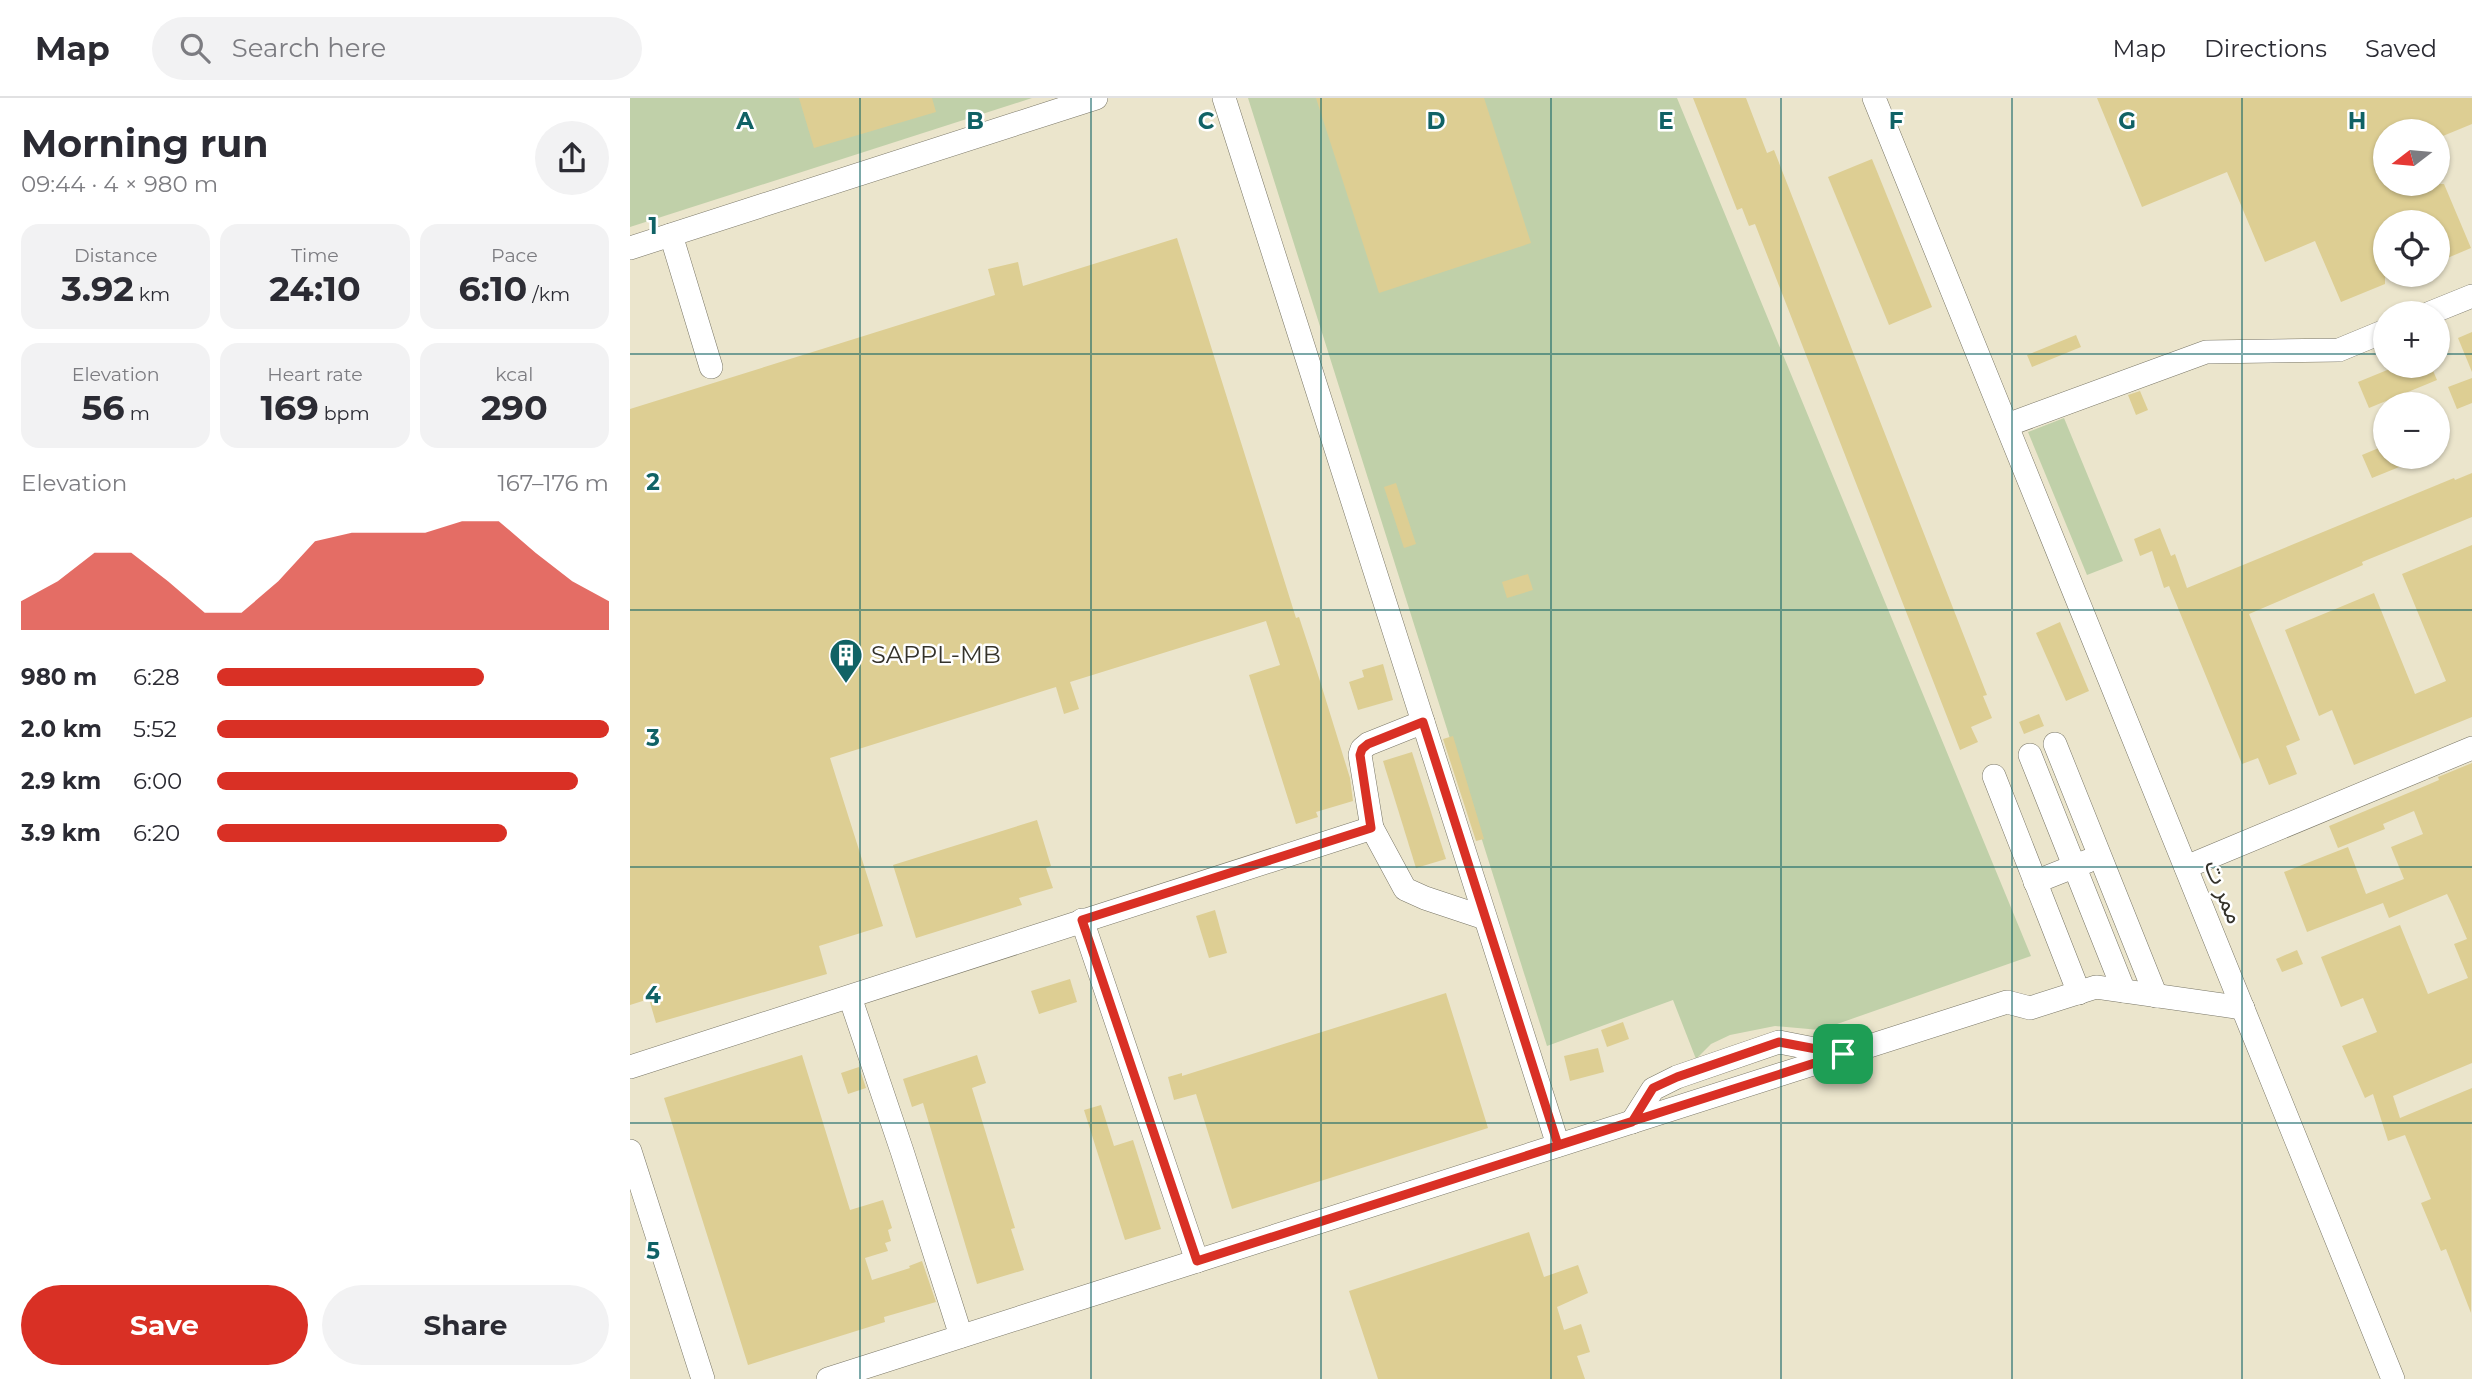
<!DOCTYPE html>
<meta charset="utf-8">
<style>
:root{--surface:#fff;--page:#f2f2f3;--text:#2b2b33;--muted:#7c7c81;--line:#e1e1e2;--accent:#d93025}
body{margin:0;font-family:Montserrat,"Noto Sans Arabic",sans-serif;background:var(--page);color:var(--text);height:100vh;display:flex;flex-direction:column;font-size:26px;white-space:nowrap}
*{box-sizing:border-box;margin:0}
p{font-size:23px;color:var(--muted)}
.icon{flex:none;width:38px;height:38px;fill:none;stroke:currentColor;stroke-width:2;stroke-linecap:round;stroke-linejoin:round}
.map{position:relative;flex:1;overflow:hidden}
.details{display:flex;flex-direction:column;background:var(--surface);width:630px}
.details>*{flex:none}
.needle{width:46px;rotate:254deg}
.tools{position:absolute;left:1743px;top:21px;display:grid;gap:14px}
.tools a{display:grid;place-items:center;width:77px;height:77px;border-radius:50%;background:var(--surface);box-shadow:0 2px 5px #0004;font-size:35px}
.pin{position:absolute;display:grid;place-items:center;width:60px;height:60px;color:#fff;margin:-30px;border-radius:14px;box-shadow:0 4px 10px #0006}
.round{display:grid;place-items:center;flex:none;width:74px;height:74px;border-radius:37px;background:var(--page)}
.overview{display:flex;align-items:center;justify-content:space-between;height:119px;padding:0 21px}
h1{font-size:38px;font-weight:700;line-height:52px}
.figures{display:grid;grid-template-columns:repeat(3,1fr);gap:10px;height:119px;padding:7px 21px}
.figures div{display:grid;align-content:center;border-radius:18px;background:var(--page);text-align:center}
.figures b{font-size:35px;font-weight:700}
.figures small{font-size:19px;font-weight:400}
.figures p{font-size:19px}
.chart{height:196px;padding:14px 21px}
.chart p{display:flex;justify-content:space-between}
.chart svg{width:100%;height:126px;margin-top:7px;fill:var(--accent);opacity:.7}
.cta{display:flex;gap:14px;margin-top:auto;padding:14px 21px}
.cta a{flex:1;height:80px;border-radius:42px;background:var(--accent);color:#fff;font-size:28px;font-weight:700;line-height:80px;text-align:center}
.cta a+a{background:var(--page);color:var(--text)}
ul{padding:0 21px;list-style:none;font-size:23px}
li{display:grid;grid-template-columns:112px 84px 1fr;align-items:center;height:52px}
li i{height:18px;border-radius:9px;background:var(--accent)}
header{display:flex;align-items:center;gap:42px;box-sizing:border-box;height:98px;padding:0 35px;background:var(--surface);border-bottom:2px solid var(--line)}
header strong{font-size:33px}
nav{display:flex;gap:38px;margin-inline-start:auto;font-size:24px}
.search{width:490px;height:63px;background:var(--page);display:flex;align-items:center;gap:18px;box-sizing:border-box;padding:0 24px;border-radius:38px;color:var(--muted);font-size:26px}
main{display:flex;flex:1;min-height:0}
.map>svg:first-child{display:block}
</style>
<header>
<strong>Map</strong>
<div class="search"><svg class="icon" aria-label="search" viewBox="0 0 24 24"><circle cx="10" cy="10" r="6"/><path d="M15 15l6 6"/></svg>Search here</div>
<nav><a>Map</a><a>Directions</a><a>Saved</a></nav>
</header>
<main>
<section class="details">
<div class="overview"><div><h1>Morning run</h1><p>09:44 · 4 × 980 m</p></div><a class="round"><svg class="icon" aria-label="share" viewBox="0 0 24 24"><path d="M12 15V3M7 8l5-5 5 5M5 13v7h14v-7"/></svg></a></div>
<div class="figures">
<div><p>Distance</p><b>3.92<small> km</small></b></div>
<div><p>Time</p><b>24:10</b></div>
<div><p>Pace</p><b>6:10<small> /km</small></b></div>
</div>
<div class="figures">
<div><p>Elevation</p><b>56<small> m</small></b></div>
<div><p>Heart rate</p><b>169<small> bpm</small></b></div>
<div><p>kcal</p><b>290</b></div>
</div>
<div class="chart"><p><span>Elevation</span>167–176 m</p>
<svg viewBox="0 0 160 44" preserveAspectRatio="none"><path d="M0 44V34L10 27L20 17L30 17L40 27L50 38L60 38L70 27L80 13L90 10L100 10L110 10L120 6L130 6L140 17L150 27L160 34V44z"/></svg>
</div>
<ul>
<li><b>980 m</b>6:28<i style="width:68%"></i></li>
<li><b>2.0 km</b>5:52<i style="width:100%"></i></li>
<li><b>2.9 km</b>6:00<i style="width:92%"></i></li>
<li><b>3.9 km</b>6:20<i style="width:74%"></i></li>
</ul>
<div class="cta"><a>Save</a><a>Share</a></div>
</section>
<div class="map">
<svg width="1842" height="1281" viewBox="0 0 1842 1281">
<rect width="100%" height="100%" fill="#f3efdd"/>
<path fill="#ebe5cc" fill-rule="evenodd" d="M0 0H1842V1281H0ZM1755 33H1808V86H1755ZM1755 124H1808V177H1755ZM1755 215H1808V268H1755ZM1755 306H1808V359H1755Z"/>
<g fill="#c0d0a9">
<polygon points="0,0 402,0 0,129"/>
<polygon points="618,0 1047,0 1401,858 1190,932 1145,928 1100,937 1081,946 1066,961 1043,902 917,948"/>
<polygon points="1434,320 1493,463 1457,477 1398,334"/>
</g>
<g fill="#ddce93">
<polygon points="169,0 302,0 306,14 184,50"/>
<polygon points="686,0 854,0 901,145 749,195"/>
<polygon points="1063,0 1116,0 1137,55 1144,52 1357,597 1353,598 1362,620 1341,629 1348,644 1330,652 1125,126 1119,128 1112,110 1107,112"/>
<polygon points="1467,0 1842,0 1842,26 1808,40 1808,33 1755,33 1755,86 1814,86 1841,150 1808,164 1808,124 1755,124 1755,186 1711,204 1685,143 1635,164 1597,74 1512,109"/>
<polygon points="1242,61 1302,209 1259,227 1198,79"/>
<polygon points="547,140 666,520 669,519 690,583 720,680 723,703 686,714 688,719 666,726 619,577 650,567 636,523 440,584 449,611 434,616 426,589 200,660 253,828 189,848 197,876 26,925 19,901 0,907 0,311 365,197 358,171 388,164 393,188"/>
<polygon points="1842,234 1842,274 1828,240"/>
<polygon points="1446,237 1451,249 1402,269 1397,257"/>
<polygon points="1767,268 1801,268 1807,282 1739,310 1728,284"/>
<polygon points="1842,280 1842,305 1827,311 1818,289"/>
<polygon points="1510,293 1518,312 1506,317 1498,297"/>
<polygon points="1751,349 1755,359 1794,359 1742,380 1732,357"/>
<polygon points="1842,375 1842,419 1732,464 1733,467 1619,516 1670,642 1656,648 1667,676 1639,687 1628,660 1612,666 1539,488 1534,490 1522,453 1510,458 1504,441 1530,430 1541,458 1545,456 1557,490 1824,380 1825,382"/>
<polygon points="766,385 786,446 774,450 754,389"/>
<polygon points="1842,447 1842,619 1724,667 1702,612 1689,618 1655,532 1744,495 1785,596 1816,583 1772,476"/>
<polygon points="898,476 903,492 877,500 872,484"/>
<polygon points="1430,524 1459,593 1436,603 1406,535"/>
<polygon points="753,566 763,602 728,612 719,584 734,579 732,572"/>
<polygon points="1409,616 1414,628 1394,636 1389,624"/>
<polygon points="823,638 854,741 846,743 813,641"/>
<polygon points="782,654 816,761 786,770 753,663"/>
<polygon points="1842,665 1842,965 1763,998 1770,1020 1842,990 1841,1215 1816,1151 1811,1153 1791,1105 1801,1101 1775,1037 1758,1043 1743,996 1735,1000 1712,948 1747,934 1733,900 1711,909 1691,859 1770,827 1798,896 1838,880 1824,846 1837,841 1822,806 1817,796 1759,820 1753,805 1677,834 1654,774 1718,749 1736,796 1774,781 1761,749 1793,736 1784,713 1753,726 1755,731 1708,750 1699,728 1795,688 1809,682 1808,679"/>
<polygon points="407,722 421,768 416,770 423,790 389,800 392,807 286,840 263,767"/>
<polygon points="585,812 597,855 579,860 566,818"/>
<polygon points="1667,852 1673,866 1652,874 1646,861"/>
<polygon points="440,881 447,904 409,916 401,893"/>
<polygon points="816,895 858,1030 602,1111 566,996 544,1002 538,979 552,975 552,978"/>
<polygon points="993,924 999,941 977,949 971,932"/>
<polygon points="968,950 974,974 940,983 934,958"/>
<polygon points="172,957 220,1112 253,1102 262,1130 258,1132 261,1143 255,1145 258,1153 235,1160 242,1182 280,1170 279,1168 292,1163 306,1204 254,1219 255,1224 118,1267 34,1000"/>
<polygon points="347,957 356,985 342,990 385,1130 381,1131 394,1172 347,1186 293,1005 282,1009 273,981"/>
<polygon points="229,969 236,990 218,996 211,975"/>
<polygon points="471,1007 484,1048 503,1042 531,1131 495,1142 454,1012"/>
<polygon points="899,1134 914,1179 948,1167 958,1195 927,1209 934,1232 951,1226 960,1254 947,1258 955,1281 748,1281 719,1193"/>
</g>
<g fill="none" stroke-linecap="round" stroke-linejoin="round">
<defs>
<g id="minor">
<polyline points="594,0 928,1047"/>
<polyline points="1244,0 1763,1281"/>
<polyline points="41,137 81,269"/>
<polyline points="0,150 466,0"/>
<polyline points="1800,215 1842,198"/>
<polyline points="1377,327 1576,254 1709,252 1755,233"/>
<polyline points="1425,646 1526,898"/>
<polyline points="1400,657 1494,893"/>
<polyline points="1364,678 1449,895"/>
<polyline points="742,730 730,657 732,651 738,646 793,624"/>
<polyline points="1556,769 1842,650"/>
<polyline points="1405,784 1458,763"/>
<polyline points="452,822 567,1163"/>
<polyline points="220,899 272,1053 331,1238"/>
<polyline points="0,969 742,730 775,791 795,800 855,820"/>
<polyline points="1002,1024 1023,991 1047,979 1149,944 1210,956"/>
<polyline points="0,1053 73,1281"/>
<polyline points="198,1281 1377,904 1400,910 1466,889 1613,910"/>
</g>
</defs>
<use href="#minor" stroke="#797666" stroke-width="24"/>
<use href="#minor" stroke="#fff" stroke-width="23"/>
</g>
<g fill="none" stroke-linecap="round" stroke-linejoin="round">
<defs>
<path id="route" d="M1213 956C1118 987 1023 1017 928 1047L793 624 738 646 732 651 730 657 741 730 452 822 567 1163 1002 1024 1023 990 1047 979 1149 944 1213 956"/>
</defs>
<use href="#route" stroke="#fff" stroke-width="14"/>
<use href="#route" stroke="#d93025" stroke-width="9"/>
</g>
<path fill="none" stroke="#106265" stroke-width="2" stroke-opacity="0.55" d="M230 0V1281M461 0V1281M691 0V1281M921 0V1281M1151 0V1281M1382 0V1281M1612 0V1281M0 256H1755M1808 256H1842M0 512H1842M0 769H1842M0 1025H1842"/>
<defs>
<symbol id="building-pin" viewBox="-11 -11 22 30"><path d="M0 17L-7.5 6A9.5 9.5 0 1 1 7.5 6Z" fill="#106265" stroke="#fff"/><path d="M-4-6H4V6H1V3H-1V6H-4ZM-2.5-4.3h1.7v1.8h-1.7ZM.8-4.3h1.7v1.8H.8ZM-2.5-1h1.7V.8h-1.7ZM.8-1h1.7V.8H.8Z" fill="#fff"/></symbol>
</defs>
<g fill-rule="evenodd">
<use href="#building-pin" x="197" y="538" width="38" height="52"/>
</g>
<g text-anchor="middle" stroke-width="5" stroke-linejoin="round" paint-order="stroke">
<g font-size="24" fill="#34322b" stroke="#fff" text-anchor="start">
<text x="241" y="565">SAPPL-MB</text>
</g>
<g font-size="24" fill="#34322b" stroke="#fff">
<text transform="translate(1594 794) rotate(68)" y="8">ممر ت</text>
</g>
</g>
<g font-size="23" text-anchor="middle" font-weight="bold" fill="#106265" stroke="#fff" stroke-width="5" stroke-linejoin="round" paint-order="stroke">
<text x="115" y="31">A</text>
<text x="345" y="31">B</text>
<text x="576" y="31">C</text>
<text x="806" y="31">D</text>
<text x="1036" y="31">E</text>
<text x="1266" y="31">F</text>
<text x="1497" y="31">G</text>
<text x="1727" y="31">H</text>
<text x="23" y="136">1</text>
<text x="23" y="392">2</text>
<text x="23" y="648">3</text>
<text x="23" y="905">4</text>
<text x="23" y="1161">5</text>
</g>
</svg>
<div class="tools">
<a><svg class="needle" viewBox="-14 -14 28 28"><path d="M0-13l5 13h-10z" fill="#e53935"/><path d="M0 13l5-13h-10z" fill="#7c7c81"/></svg></a>
<a><svg class="icon" aria-label="locate" viewBox="0 0 24 24"><circle cx="12" cy="12" r="6"/><path d="M12 2v4M12 18v4M2 12h4M18 12h4"/></svg></a>
<a>+</a>
<a>−</a>
</div>
<div class="pin" style="left:1213px;top:956px;background:#1e9e55"><svg class="icon" aria-label="arrive" viewBox="0 0 24 24"><path d="M6 21V4h12l-3 4 3 4H6"/></svg></div>
</div>
</main>
